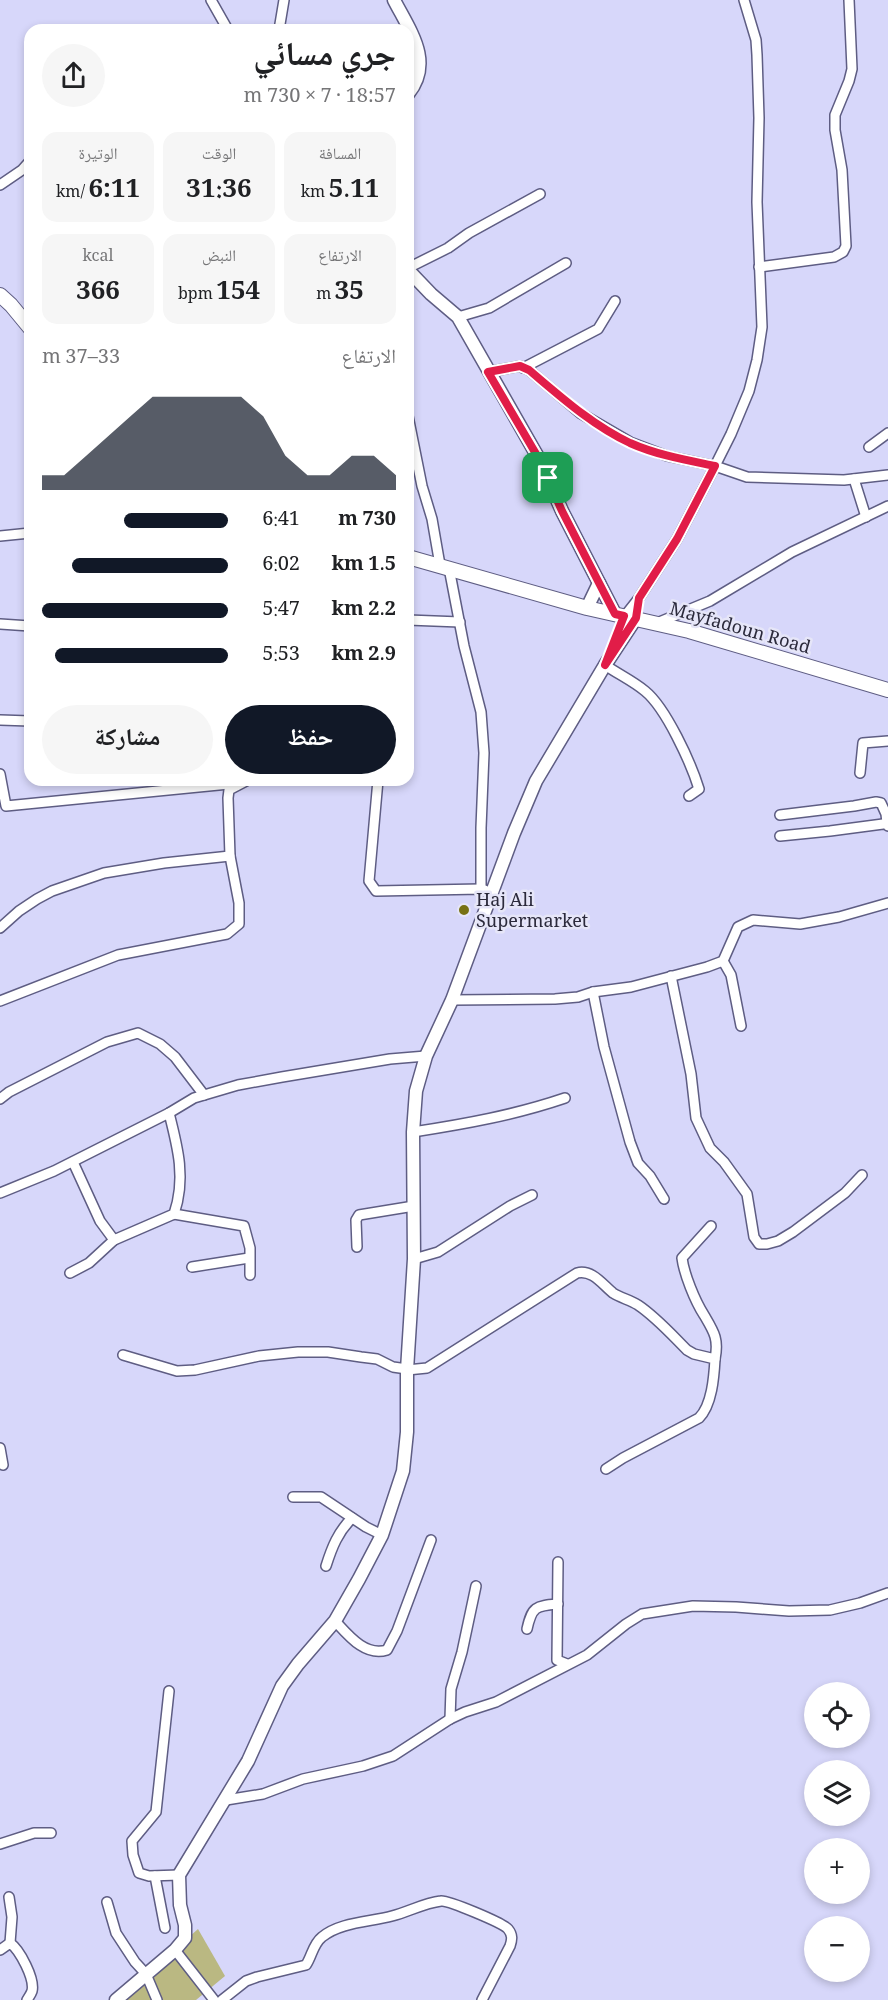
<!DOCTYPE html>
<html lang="ar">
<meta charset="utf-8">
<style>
:root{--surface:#fff;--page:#f6f6f6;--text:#202124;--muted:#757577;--accent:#111827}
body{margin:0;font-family:Georgia,"Noto Naskh Arabic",serif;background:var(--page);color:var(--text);direction:rtl;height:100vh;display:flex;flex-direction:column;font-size:22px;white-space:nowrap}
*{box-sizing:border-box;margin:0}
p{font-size:20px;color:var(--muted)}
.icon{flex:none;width:33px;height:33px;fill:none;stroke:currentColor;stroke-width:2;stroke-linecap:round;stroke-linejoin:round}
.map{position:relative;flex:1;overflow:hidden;direction:ltr}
.sheet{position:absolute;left:24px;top:24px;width:390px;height:762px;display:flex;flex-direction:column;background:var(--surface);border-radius:18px;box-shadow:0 3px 9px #0003;direction:rtl}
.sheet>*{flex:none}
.buttons{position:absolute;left:804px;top:1682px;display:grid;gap:12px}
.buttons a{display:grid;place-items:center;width:66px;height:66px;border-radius:50%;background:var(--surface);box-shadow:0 3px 9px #0003;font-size:30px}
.pin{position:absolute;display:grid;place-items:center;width:51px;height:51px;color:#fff;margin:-26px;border-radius:12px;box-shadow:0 3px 9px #0006}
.round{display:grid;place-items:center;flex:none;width:63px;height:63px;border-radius:32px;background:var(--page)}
.head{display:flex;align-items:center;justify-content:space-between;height:102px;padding:0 18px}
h1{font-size:33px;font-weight:700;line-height:45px}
.figures{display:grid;grid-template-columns:repeat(3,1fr);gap:9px;height:102px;padding:6px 18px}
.figures div{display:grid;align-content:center;border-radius:15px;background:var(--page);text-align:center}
.figures b{font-size:26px;font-weight:700}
.figures small{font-size:16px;font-weight:400}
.figures p{font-size:16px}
.chart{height:168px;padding:12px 18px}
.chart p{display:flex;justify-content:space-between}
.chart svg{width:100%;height:108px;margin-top:6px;fill:var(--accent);opacity:.7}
.primary-button{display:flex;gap:12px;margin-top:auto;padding:12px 18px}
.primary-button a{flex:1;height:69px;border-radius:36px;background:var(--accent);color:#fff;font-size:24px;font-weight:700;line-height:69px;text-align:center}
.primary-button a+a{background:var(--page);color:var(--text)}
ul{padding:0 18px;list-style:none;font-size:20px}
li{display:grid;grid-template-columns:96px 72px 1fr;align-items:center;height:45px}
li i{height:15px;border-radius:8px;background:var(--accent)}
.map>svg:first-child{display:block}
</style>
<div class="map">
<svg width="888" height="2000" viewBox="0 0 888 2000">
<rect width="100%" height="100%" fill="#d7d7fa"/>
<polygon fill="#bab882" points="198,1929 225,1976 196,2000 118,2000"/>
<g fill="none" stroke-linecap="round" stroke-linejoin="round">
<defs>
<g id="street">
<polyline points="211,0 228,30"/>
<polyline points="279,30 284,0"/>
<polyline points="0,185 22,170 30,161"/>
<polyline points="759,267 834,257 843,252 846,246 842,170 835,130 835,115 849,81 852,69 849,0"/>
<polyline points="408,268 448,248 469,233 540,194"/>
<polyline points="458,317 489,308 566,263"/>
<polyline points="523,368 598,329 615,301"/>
<polyline points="488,372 520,366 529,370 580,413 630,442 667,456 715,466 747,477 844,480 888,475"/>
<polyline points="408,416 422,486 432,519 440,565"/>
<polyline points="869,447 888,433"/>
<polyline points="854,479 866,517"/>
<polyline points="0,536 30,533"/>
<polyline points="449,568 464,646 481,712 484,753 481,828 481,889"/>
<polyline points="624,617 639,598 677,539 715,466 731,434 749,391 757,360 762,327 757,202 759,118 757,55 756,40 744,0"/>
<polyline points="408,620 460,622"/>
<polyline points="657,623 710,601 792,552 888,506"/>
<polyline points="0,624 30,626"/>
<path d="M605 665C618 674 633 681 645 691 666 708 691 763 699 789L689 796"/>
<polyline points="0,720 30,721"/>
<polyline points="860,773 863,743 888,741"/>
<polyline points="0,774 6,806 239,783"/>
<polyline points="378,780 369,881 376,891 481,889 485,890"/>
<polyline points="780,815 854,806 876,802 881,803 886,814 887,823"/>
<polyline points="780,836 830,831 883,824 887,823 888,826"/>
<polyline points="0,928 19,911 37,899 52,891 104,873 164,863 230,856"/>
<polyline points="723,961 731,975 741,1026"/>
<polyline points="671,976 691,1074 696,1118 710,1148 724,1162 747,1194 754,1237 759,1244 767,1244 778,1241 793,1232 845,1193 862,1175"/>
<polyline points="593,992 604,1047 630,1142 638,1163 650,1176 664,1199"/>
<polyline points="452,1000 555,999 578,997 593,992 631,987 707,967 723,961 738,927 753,920 800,924 839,917 888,903"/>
<polyline points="0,1001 118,955 227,934 239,924 239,903 230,856 228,798 229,790 248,780"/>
<polyline points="0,1099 9,1092 107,1042 138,1033 160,1044 175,1057 204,1095"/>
<path d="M413 1132C465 1124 515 1115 565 1098"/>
<path d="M73 1162 100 1221 114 1240 174 1214C186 1179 178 1148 169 1113"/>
<polyline points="0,1193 54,1171 169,1113 194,1098 238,1085 282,1077 390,1059 426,1056"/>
<polyline points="174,1214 244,1226 250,1248 250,1275"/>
<path d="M711 1226 682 1258C684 1274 695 1301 704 1315 714 1332 719 1339 715 1359"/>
<polyline points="357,1247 356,1220 359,1215 414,1206"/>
<polyline points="414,1259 438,1252 510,1206 532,1195"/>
<polyline points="192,1267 249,1258"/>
<polyline points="70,1273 89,1263 114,1240"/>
<polyline points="123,1355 177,1371 195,1370 259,1356 298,1352 328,1352 361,1357 377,1359 393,1367 407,1369"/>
<path d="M407 1370 427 1368 577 1273C592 1269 603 1285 613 1293 621 1298 630 1300 638 1305 656 1317 672 1335 687 1350L694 1354 715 1359C714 1377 712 1405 699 1418L623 1458 606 1469"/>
<polyline points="0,1448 3,1465"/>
<polyline points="293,1497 321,1497 366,1527 382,1535"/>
<polyline points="558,1562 557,1660 567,1664"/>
<path d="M326 1566C332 1547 338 1532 352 1518"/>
<path d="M335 1621C348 1635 365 1657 387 1650L397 1631 431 1540"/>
<path d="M527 1629C532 1606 536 1606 558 1604"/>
<polyline points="169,1691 156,1812 132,1841 133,1855 139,1873 149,1876 179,1875"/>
<polyline points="450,1719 451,1689 462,1652 476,1586"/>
<polyline points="226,1800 263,1794 303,1779 363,1766 393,1756 450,1719 465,1712 496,1702 587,1655 626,1624 642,1614 693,1606 736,1607 789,1611 830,1610 860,1603 888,1593"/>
<polyline points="0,1844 34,1833 51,1833"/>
<polyline points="155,1876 165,1928"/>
<polyline points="9,1897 12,1917 10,1943"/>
<polyline points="107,1902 116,1933 135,1962 146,1974 157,2000"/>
<path d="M0 1950 10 1943C20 1950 35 1979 32 1991 31 1994 29 1997 27 2000"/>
<polyline points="175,1950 214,2000"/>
<path d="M222 2000 246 1981 257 1977 306 1965C312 1956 313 1944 322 1937 340 1922 370 1922 392 1916 408 1912 424 1903 441 1901 448 1900 503 1923 508 1929 513 1935 512 1940 510 1946L482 2000"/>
</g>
<g id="secondary">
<path d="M394 0C410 31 434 62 408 94"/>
<polyline points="408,270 431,294 458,317 539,459 562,511 615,614"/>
<polyline points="587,608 599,583"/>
<polyline points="116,2000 175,1950 185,1938 185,1925 180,1905 179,1875 248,1761 282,1686 298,1664 335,1621 359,1579 382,1535 403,1471 407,1432 407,1370 414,1259 413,1132 416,1091 426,1056 452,1000 514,833 536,781 605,665 636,618"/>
</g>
<g id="primary">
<polyline points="0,295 11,305 30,328"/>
<polyline points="408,557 587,608 689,631 888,690"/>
</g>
</defs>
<use href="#street" stroke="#5e5d83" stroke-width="12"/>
<use href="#secondary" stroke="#5e5d83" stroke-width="15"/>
<use href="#primary" stroke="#5e5d83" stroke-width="16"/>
<use href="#street" stroke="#fff" stroke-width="9"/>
<use href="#secondary" stroke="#fff" stroke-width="12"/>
<use href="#primary" stroke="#fff" stroke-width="14"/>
</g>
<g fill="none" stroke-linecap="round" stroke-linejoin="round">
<defs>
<path id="route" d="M520 366 529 370C561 397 592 425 630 443 657 455 686 460 715 466L677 539 639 598 636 618 605 665 624 616 615 614 562 511 539 459 488 372Z"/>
</defs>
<use href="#route" stroke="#fff" stroke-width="12"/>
<use href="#route" stroke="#e11d48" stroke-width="8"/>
</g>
<circle fill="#777113" stroke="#e6e6f8" stroke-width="2" cx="464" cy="910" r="6"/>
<g text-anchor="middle" stroke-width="5" stroke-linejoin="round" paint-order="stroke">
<g font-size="18" fill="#2b2a3b" stroke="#e6e6f8">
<text transform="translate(740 628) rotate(16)" y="6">Mayfadoun Road</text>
</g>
<g font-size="18" fill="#2b2a3b" stroke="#e6e6f8" text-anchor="start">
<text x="476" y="906">Haj Ali<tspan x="476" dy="21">Supermarket</tspan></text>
</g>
</g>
</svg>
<div class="buttons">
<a><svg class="icon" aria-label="locate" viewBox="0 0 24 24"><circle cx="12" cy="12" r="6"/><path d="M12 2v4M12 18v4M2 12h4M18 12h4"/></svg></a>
<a><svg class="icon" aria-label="layers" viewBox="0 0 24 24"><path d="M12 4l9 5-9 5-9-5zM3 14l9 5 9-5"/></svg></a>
<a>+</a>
<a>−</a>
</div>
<div class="pin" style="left:548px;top:478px;background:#1e9e55"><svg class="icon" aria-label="arrive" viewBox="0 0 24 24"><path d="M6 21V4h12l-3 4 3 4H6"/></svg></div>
<section class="sheet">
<div class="head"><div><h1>جري مسائي</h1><p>18:57 · 7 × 730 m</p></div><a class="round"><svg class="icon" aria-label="share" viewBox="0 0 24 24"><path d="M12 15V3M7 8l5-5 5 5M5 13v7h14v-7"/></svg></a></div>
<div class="figures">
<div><p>المسافة</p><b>5.11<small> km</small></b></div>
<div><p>الوقت</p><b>31:36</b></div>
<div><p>الوتيرة</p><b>6:11<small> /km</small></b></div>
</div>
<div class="figures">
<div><p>الارتفاع</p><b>35<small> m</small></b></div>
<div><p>النبض</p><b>154<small> bpm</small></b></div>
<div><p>kcal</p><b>366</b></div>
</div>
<div class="chart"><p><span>الارتفاع</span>33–37 m</p>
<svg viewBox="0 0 160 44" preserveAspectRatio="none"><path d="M0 44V38L10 38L20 30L30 22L40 14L50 6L60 6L70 6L80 6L90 6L100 14L110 30L120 38L130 38L140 30L150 30L160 38V44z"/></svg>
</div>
<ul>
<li><b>730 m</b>6:41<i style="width:56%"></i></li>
<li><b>1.5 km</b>6:02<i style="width:84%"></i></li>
<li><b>2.2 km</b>5:47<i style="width:100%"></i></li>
<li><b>2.9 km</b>5:53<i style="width:93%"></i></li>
</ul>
<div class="primary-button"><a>حفظ</a><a>مشاركة</a></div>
</section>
</div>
